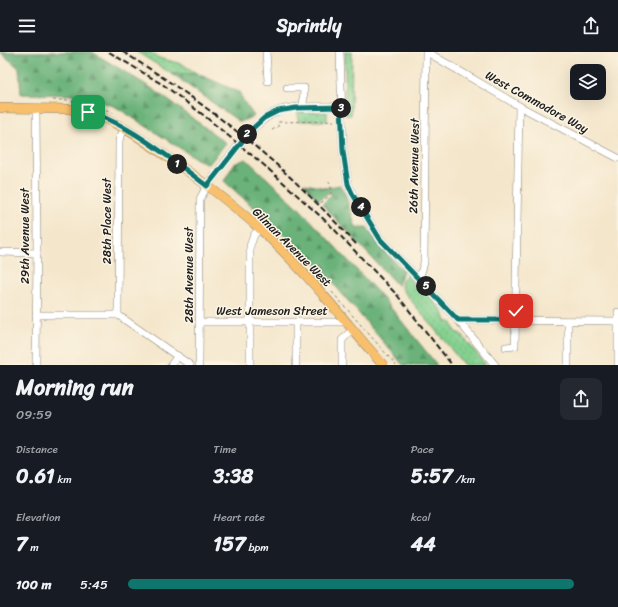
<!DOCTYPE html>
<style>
:root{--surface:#171b24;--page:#242831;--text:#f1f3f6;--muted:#9ea1a6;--accent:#0f766e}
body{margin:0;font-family:Sriracha,sans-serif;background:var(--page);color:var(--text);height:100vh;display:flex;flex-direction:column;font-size:15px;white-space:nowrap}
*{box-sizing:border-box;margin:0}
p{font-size:13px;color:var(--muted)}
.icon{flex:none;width:22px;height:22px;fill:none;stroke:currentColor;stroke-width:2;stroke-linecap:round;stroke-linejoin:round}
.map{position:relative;height:313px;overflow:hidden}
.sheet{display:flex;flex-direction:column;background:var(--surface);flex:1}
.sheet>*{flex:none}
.fabs{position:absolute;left:570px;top:12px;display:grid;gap:8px}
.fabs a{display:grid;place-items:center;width:36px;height:36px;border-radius:8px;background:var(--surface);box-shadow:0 4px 16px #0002;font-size:20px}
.pin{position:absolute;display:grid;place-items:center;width:34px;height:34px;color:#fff;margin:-17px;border-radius:8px;box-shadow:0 2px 6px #0006}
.km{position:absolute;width:20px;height:20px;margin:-10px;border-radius:50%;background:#222;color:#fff;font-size:11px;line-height:20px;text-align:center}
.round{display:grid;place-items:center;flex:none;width:42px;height:42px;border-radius:8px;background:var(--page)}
.headline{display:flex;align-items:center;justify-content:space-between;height:68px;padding:0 16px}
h1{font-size:22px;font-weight:800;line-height:30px}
.stats{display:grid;grid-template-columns:repeat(3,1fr);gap:6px;height:68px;padding:4px 16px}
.stats div{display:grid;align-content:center}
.stats b{font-size:20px;font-weight:800}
.stats small{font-size:11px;font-weight:400}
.stats p{font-size:11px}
ul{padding:0 16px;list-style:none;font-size:13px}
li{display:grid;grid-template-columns:64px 48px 1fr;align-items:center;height:30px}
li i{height:10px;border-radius:5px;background:var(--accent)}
header{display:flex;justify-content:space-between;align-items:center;height:52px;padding:0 16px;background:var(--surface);font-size:18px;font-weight:800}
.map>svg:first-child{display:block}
</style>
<header><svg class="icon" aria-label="menu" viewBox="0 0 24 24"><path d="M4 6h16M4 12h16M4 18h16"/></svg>Sprintly<svg class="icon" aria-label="share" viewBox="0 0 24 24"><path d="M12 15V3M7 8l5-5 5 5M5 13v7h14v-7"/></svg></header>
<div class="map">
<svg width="618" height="313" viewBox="0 0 618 313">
<defs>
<pattern id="grass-dots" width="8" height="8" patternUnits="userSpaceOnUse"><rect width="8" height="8" fill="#83d08f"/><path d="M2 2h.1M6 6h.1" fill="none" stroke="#71b27b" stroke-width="1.8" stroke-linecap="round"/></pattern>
<pattern id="forest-firs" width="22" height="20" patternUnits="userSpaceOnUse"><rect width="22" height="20" fill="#6ab27a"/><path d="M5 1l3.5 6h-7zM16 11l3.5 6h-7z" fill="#569063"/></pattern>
</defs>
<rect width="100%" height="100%" fill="#fcf5e5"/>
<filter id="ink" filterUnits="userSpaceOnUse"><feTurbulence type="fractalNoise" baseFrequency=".025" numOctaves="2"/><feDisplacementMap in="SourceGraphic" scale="8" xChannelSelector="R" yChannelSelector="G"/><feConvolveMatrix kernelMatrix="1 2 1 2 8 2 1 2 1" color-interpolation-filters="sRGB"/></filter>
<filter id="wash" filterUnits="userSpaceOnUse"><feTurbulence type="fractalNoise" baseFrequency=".012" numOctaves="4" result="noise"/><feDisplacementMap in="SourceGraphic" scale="16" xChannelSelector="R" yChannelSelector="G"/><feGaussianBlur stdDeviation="0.9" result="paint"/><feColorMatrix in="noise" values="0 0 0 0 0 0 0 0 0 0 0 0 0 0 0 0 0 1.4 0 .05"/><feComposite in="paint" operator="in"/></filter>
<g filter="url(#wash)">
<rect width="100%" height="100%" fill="#f4e6cb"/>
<g fill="url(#grass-dots)" stroke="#507656">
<polygon points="137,0 150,0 159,6 182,12 198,22 172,22"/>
<polygon points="345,0 352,0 351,63 345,63"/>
<rect x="298" y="60" width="29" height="9"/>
<polygon points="407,222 414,233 420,233 443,260 446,269 452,271 455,280 461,282 486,313 464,313 401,236 402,228"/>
</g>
<g fill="url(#forest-firs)" stroke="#43674b">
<polygon points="0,0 92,0 153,37 226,91 209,112 197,107 116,55 83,43 21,42 19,16"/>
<polygon points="172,22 198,22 239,40 244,50 254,64 240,70"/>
<polygon points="246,107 299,156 382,245 437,313 403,313 315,210 224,129 234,112"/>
<polygon points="305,132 326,136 340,133 345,142 356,176 367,176 380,195 403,218 398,234 322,152 332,142 329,140 318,149"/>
</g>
</g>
<g filter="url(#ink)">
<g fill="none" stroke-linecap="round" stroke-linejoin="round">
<defs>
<g id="minor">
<polyline points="266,0 268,29"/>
<polyline points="340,0 343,99 348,132 352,141 380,187 458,268 495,313"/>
<polyline points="427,0 519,54 618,106"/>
<polyline points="287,36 304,36 303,56"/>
<polyline points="36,56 37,196 36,313"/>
<path d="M252 77C260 70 268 63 278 59 293 53 323 55 341 55"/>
<polyline points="0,200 37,201"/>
<polyline points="419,227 424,211 426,0"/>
<polyline points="36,263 118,263 190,313"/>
<polyline points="118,263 119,89 120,85 125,77"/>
<polyline points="458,268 618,269"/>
<polyline points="199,270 345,270"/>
<polyline points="296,271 296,313"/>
<polyline points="506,295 515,294 519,54"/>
<polyline points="171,313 178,304"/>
<polyline points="199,313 200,147 207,134 218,119"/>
<polyline points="250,313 250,194 254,183 259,177"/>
<polyline points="342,313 342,288 352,278"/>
<polyline points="568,313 568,269"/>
<polyline points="618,313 618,260"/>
</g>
<path id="major" d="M0 56 69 57C106 61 136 83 166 104 198 126 230 150 259 176 305 218 343 267 383 313"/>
</defs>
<use href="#minor" stroke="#888174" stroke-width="8"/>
<use href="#major" stroke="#888174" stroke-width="10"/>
<g stroke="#888174" stroke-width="1" stroke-dasharray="3 3" stroke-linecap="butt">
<polyline points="53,48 68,48"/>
<polyline points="71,49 98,54 115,62"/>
<polyline points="272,78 278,75 278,70 334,69"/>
<polyline points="321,151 332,140 329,129"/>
<polyline points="332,240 396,313"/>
</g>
<use href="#minor" stroke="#fff" stroke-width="7"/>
<use href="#major" stroke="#f8bf6c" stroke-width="9"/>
<g stroke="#1c1c1c" stroke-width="2" stroke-dasharray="6 3" stroke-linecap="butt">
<polyline points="109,0 165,34 202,62 265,114 329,172 397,243 452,313"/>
<path d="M123 0C175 32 224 67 270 107 301 134 330 164 358 194"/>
</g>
<defs>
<polyline id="minor-bridge" points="218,119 252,77"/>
</defs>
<use href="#minor-bridge" stroke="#888174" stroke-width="8" stroke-linecap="butt"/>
<use href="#minor-bridge" stroke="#fff" stroke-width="7"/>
</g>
</g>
<g fill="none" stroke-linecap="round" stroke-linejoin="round" filter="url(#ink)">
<defs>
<path id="route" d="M88 60C128 71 174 109 207 134L252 77 264 66 278 59 296 56 341 55 343 99 348 132 352 141 380 187 458 268H516V259"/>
</defs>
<use href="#route" stroke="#fff" stroke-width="8"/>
<use href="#route" stroke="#0f766e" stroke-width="5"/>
</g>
<g text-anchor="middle" stroke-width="3" stroke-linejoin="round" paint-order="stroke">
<g font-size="12" fill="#1c1c1c" stroke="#fcf5e5">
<text transform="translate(537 50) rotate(29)" y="4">West Commodore Way</text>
<text transform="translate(414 114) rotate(-89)" y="4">26th Avenue West</text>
<text transform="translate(107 169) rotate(-90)" y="4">28th Place West</text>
<text transform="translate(25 184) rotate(-90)" y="4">29th Avenue West</text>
<text transform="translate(292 195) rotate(45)" y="4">Gilman Avenue West</text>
<text transform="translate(189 223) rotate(-90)" y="4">28th Avenue West</text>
<text x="272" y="263">West Jameson Street</text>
</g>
</g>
</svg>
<div class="fabs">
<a><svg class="icon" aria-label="layers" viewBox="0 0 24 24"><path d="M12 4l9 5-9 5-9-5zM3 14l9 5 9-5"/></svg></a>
</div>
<div class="pin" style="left:88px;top:60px;background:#1e9e55"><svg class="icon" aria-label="arrive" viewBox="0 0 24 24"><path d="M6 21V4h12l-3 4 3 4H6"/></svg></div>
<div class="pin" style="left:516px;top:259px;background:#d93025"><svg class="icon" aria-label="check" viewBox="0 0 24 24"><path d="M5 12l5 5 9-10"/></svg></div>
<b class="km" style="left:177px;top:112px">1</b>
<b class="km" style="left:247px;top:82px">2</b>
<b class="km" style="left:341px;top:56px">3</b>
<b class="km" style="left:361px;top:155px">4</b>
<b class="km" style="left:426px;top:234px">5</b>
</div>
<section class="sheet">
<div class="headline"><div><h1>Morning run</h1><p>09:59</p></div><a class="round"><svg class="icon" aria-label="share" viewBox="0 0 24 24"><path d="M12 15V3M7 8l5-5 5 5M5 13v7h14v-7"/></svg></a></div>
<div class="stats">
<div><p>Distance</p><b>0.61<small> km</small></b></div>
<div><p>Time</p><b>3:38</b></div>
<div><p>Pace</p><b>5:57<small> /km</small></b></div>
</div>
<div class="stats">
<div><p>Elevation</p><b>7<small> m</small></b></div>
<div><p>Heart rate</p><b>157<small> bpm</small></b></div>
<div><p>kcal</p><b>44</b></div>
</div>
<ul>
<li><b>100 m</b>5:45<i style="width:94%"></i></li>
</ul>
</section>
